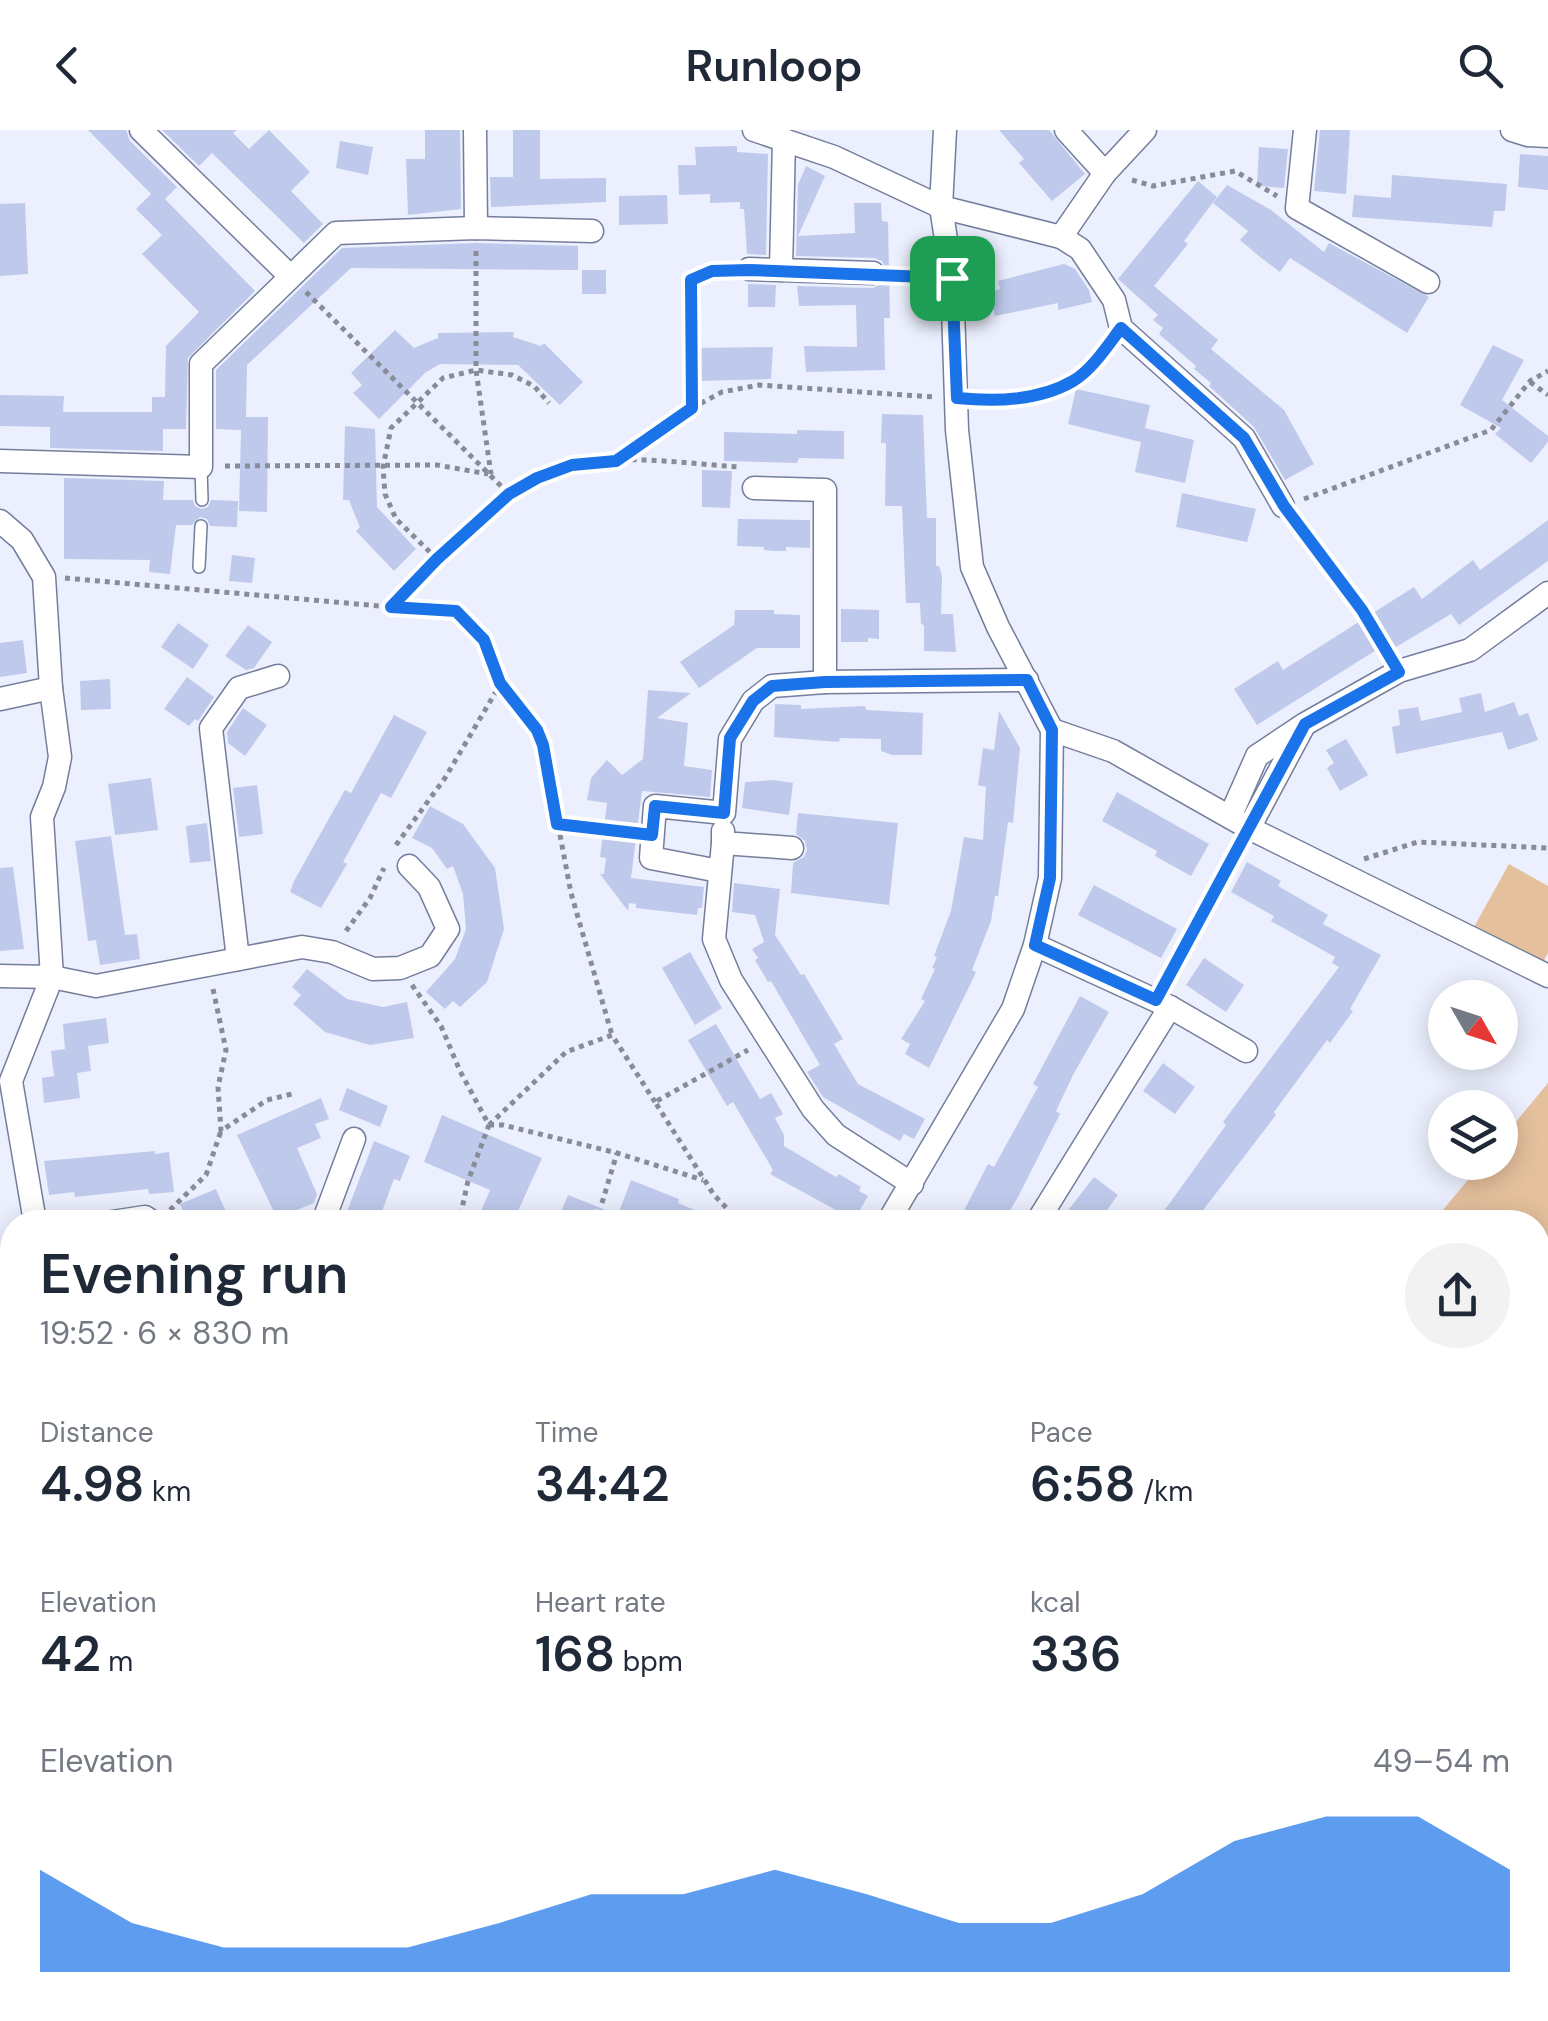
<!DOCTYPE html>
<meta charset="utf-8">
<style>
:root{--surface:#fff;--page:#f2f2f3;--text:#1f2937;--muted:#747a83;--accent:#1a73e8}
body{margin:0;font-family:"DM Sans",sans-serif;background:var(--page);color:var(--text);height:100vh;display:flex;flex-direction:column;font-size:38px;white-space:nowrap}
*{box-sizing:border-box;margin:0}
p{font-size:32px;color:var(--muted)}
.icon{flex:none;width:55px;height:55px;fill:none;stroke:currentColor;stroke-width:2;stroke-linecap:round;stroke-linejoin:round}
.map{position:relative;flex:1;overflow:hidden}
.drawer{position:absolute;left:0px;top:1080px;width:1550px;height:812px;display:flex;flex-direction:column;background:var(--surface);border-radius:40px 40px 0 0;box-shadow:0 5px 25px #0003}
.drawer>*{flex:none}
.needle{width:65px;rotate:129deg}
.controls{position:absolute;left:1428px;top:850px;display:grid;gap:20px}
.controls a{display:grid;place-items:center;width:90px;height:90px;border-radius:50%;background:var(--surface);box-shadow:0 5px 25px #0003;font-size:50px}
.pin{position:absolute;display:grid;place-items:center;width:85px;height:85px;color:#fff;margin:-42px;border-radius:20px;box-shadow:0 5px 15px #0006}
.round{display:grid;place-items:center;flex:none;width:105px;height:105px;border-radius:52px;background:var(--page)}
.headline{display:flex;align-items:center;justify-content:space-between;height:170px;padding:0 40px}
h1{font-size:55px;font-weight:600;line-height:75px}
.stats{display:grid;grid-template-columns:repeat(3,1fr);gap:15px;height:170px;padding:10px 40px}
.stats div{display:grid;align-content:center}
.stats b{font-size:50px;font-weight:600}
.stats small{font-size:28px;font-weight:400}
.stats p{font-size:28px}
.chart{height:280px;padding:20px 40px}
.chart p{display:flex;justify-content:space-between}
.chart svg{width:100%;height:180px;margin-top:10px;fill:var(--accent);opacity:.7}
header{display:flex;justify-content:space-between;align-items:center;height:130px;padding:0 40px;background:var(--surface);font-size:45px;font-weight:600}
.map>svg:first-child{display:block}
</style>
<header><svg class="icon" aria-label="back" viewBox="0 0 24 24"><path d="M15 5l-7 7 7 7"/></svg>Runloop<svg class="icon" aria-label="search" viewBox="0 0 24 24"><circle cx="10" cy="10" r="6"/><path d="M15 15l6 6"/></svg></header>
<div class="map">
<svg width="1548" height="1891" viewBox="0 0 1548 1891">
<rect width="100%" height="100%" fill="#ecf0fe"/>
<g fill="#e5c09d">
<polygon points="1509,734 1548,756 1548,823 1542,834 1474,797"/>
<polygon points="1548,953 1548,1891 1309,1891 1301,1880 1538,1880 1538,1092 1433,1092 1482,1033 1500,1032 1500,1011"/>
<polygon points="661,1880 881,1880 861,1891 664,1891"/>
<polygon points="882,1880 1134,1880 1107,1891 933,1891"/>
</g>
<g fill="#bfc9eb">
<polygon points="88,0 126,0 130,11 177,57 165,69 255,161 188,228 186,299 163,299 163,321 50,318 50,297 0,296 0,265 64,266 63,282 152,282 152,267 165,267 166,216 199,182 142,124 162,105 136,79 151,64"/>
<polygon points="162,0 237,0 233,3 249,19 269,0 310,42 291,61 323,94 304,113 212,23 199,36"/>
<polygon points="425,0 460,0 461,79 408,85 406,29 425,29"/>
<polygon points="513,0 540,0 540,49 606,48 606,72 491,77 490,47 513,47"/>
<polygon points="999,0 1049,0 1085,44 1052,71 1019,33 1024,29"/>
<polygon points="1320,0 1350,0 1346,64 1314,61"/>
<polygon points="340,11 373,17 368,45 336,38"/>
<polygon points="737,16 737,22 768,24 766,125 747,124 744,79 740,79 740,72 710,73 710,64 679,65 678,35 696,35 695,17"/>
<polygon points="1259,17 1288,19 1284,58 1257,56"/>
<polygon points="1520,24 1548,26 1548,60 1518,57"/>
<polygon points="806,36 825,46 798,106 855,103 854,73 881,73 882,91 888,92 890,188 884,188 885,240 806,242 804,216 857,217 856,175 799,176 797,156 873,158 885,152 888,143 882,131 874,128 796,126 798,55"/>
<polygon points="1392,45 1507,54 1505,81 1494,81 1492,97 1352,87 1354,65 1391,68"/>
<polygon points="1198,51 1217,67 1184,111 1188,114 1154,156 1218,210 1211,219 1284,280 1314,334 1285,350 1254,297 1209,256 1211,253 1194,239 1196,236 1159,204 1163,198 1153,190 1158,185 1118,149"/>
<polygon points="1227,55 1271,80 1324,122 1329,113 1429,167 1407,203 1290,128 1280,142 1260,127 1240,110 1248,101 1213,73"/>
<polygon points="667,65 668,94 619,95 619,66"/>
<polygon points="25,73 28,144 0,146 0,74"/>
<polygon points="476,113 578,116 578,140 351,138 247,235 246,287 268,287 267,382 239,381 241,300 216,299 216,240 342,118"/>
<polygon points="1064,134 1075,139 1089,160 1092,172 1058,180 1058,173 995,186 990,162 1000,159 998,151"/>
<rect x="582" y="140" width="24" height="24"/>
<polygon points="748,154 776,155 775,177 748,177"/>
<polygon points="395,200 414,218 438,208 438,203 514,202 513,207 541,216 544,213 583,252 560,275 518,235 440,234 425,243 379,289 353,263 362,255 351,243"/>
<polygon points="1493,215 1524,230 1502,270 1548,306 1548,312 1531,333 1495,304 1501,298 1460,275"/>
<polygon points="773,217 771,249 697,251 696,218"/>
<polygon points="1076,259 1150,275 1145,298 1194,310 1185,353 1135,342 1141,312 1068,294"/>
<polygon points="882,284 923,285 927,388 936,388 936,436 939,436 942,446 941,484 953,484 956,522 924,521 924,495 921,494 920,473 906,473 902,376 885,376 886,313 881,313"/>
<polygon points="345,296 375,299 377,377 416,419 394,441 356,401 360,397 354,383 349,370 343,370"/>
<polygon points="797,300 844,301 844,329 799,328 797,333 724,331 724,302 797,304"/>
<polygon points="702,340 732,341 730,378 702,377"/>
<polygon points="64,348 164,351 163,370 193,370 195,376 201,379 208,377 211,370 238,371 237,397 210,396 207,389 200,387 192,395 176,395 170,444 149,442 150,430 64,429"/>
<polygon points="1182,363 1256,379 1247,412 1176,397"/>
<polygon points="738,389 810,390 810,418 786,417 786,421 774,421 764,420 764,417 737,416"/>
<polygon points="1548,390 1548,431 1459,495 1451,484 1393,519 1389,512 1257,595 1234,559 1278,531 1283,540 1414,457 1422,469 1473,430 1480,440"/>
<polygon points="232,425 255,428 252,453 229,451"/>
<polygon points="841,479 879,480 879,509 868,508 868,512 841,512"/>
<polygon points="735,480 774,480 774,484 800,485 800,518 757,518 699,558 680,532 734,495"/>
<polygon points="178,493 209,515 193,539 161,517"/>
<polygon points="248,495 272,512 254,538 246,540 225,526"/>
<polygon points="23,510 27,543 0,547 0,513"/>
<polygon points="187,547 214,567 198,591 195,589 189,596 164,579"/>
<polygon points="110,549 111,579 81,580 80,551"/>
<polygon points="648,560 691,563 657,588 688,593 684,636 712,640 710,667 642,661 631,748 704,757 702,778 698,778 697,785 636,778 636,774 629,773 628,781 600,744 604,744 606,728 600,727 607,673 587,670 591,648 607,630 622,645 643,629"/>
<polygon points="1481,563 1485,582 1514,572 1519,586 1528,583 1538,610 1508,620 1502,602 1396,624 1392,597 1400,595 1398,580 1418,577 1421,591 1462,582 1459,568"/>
<polygon points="775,574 801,575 801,579 865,576 866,580 923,583 922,625 892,625 881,621 881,609 840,608 839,612 774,607"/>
<polygon points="243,578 267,595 245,626 228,613 227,602"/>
<polygon points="999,581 1020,618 1013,693 1008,692 998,766 995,766 991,791 972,840 976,842 971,853 929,938 905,924 910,914 901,909 925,871 921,869 935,839 932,838 937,827 934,826 951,781 964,707 983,710 986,657 978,655 983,618 994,620"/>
<polygon points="394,585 427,602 391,668 381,663 343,732 347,734 321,778 290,762 294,751 345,660 351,663"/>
<polygon points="1346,609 1368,645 1340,661 1327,638 1334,633 1326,620"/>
<polygon points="151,648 158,700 115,705 108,654"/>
<polygon points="774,650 793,653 789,685 742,678 745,652"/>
<polygon points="257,655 263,704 239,707 233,658"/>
<polygon points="1117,662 1209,714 1191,746 1155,726 1157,721 1102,691"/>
<polygon points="430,676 463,694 495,738 504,799 487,852 460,877 453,871 445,879 426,862 455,829 466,799 463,764 453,736 447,739 432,718 412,708"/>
<polygon points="798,683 898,693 889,775 791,763 793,733 804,727 807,720 805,711 796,704"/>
<polygon points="207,693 211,731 190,733 186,696"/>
<polygon points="111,706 125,805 137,804 140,829 100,835 96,810 88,811 75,711"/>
<polygon points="1247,732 1281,751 1278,756 1328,785 1323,794 1381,825 1350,879 1353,881 1330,913 1327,910 1274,982 1276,985 1194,1092 1156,1092 1226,995 1223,992 1339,837 1332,833 1335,827 1271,791 1274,786 1231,762"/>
<polygon points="13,737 24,819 0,821 0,738"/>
<polygon points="734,753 780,759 775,805 801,845 804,844 843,909 834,914 858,954 925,989 914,1009 904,1004 900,1011 823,967 807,942 820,935 771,851 768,852 755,830 758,828 752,819 764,812 755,785 732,782"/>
<polygon points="1094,755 1177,799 1161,828 1078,785"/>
<polygon points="690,822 722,878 695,895 662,838"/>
<polygon points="1204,828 1244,855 1226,882 1186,855"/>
<polygon points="307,839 347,869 383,877 407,872 414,908 370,915 325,902 293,874 301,865 292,857"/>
<polygon points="1080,866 1109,882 1074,943 1056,981 1060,984 1019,1065 1008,1084 1000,1080 992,1092 958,1092 988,1034 994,1037 1038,957 1033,954"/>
<polygon points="106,888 109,913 88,916 91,941 77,943 80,968 44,973 42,948 54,946 51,921 65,919 63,894"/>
<polygon points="716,894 760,969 771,963 783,984 775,988 784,1005 784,1016 836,1047 839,1044 861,1057 859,1061 868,1066 854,1090 770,1044 773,1040 733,972 727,976 688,910"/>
<polygon points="1163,933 1195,957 1175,984 1143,961"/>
<polygon points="347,958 388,976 380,997 339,980"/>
<polygon points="321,968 329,989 315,994 321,1008 297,1018 317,1064 314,1073 277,1088 237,1005"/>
<polygon points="442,985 542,1028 513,1092 480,1092 482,1087 479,1086 490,1060 424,1032"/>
<polygon points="374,1011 410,1026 400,1051 394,1049 378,1092 343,1092"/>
<polygon points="155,1021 155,1024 169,1022 174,1062 149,1064 148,1059 75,1067 74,1062 49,1065 44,1031"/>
<polygon points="1094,1047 1118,1065 1098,1092 1059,1092"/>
<polygon points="631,1050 679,1069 678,1073 723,1092 605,1092 605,1084 597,1079 589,1083 586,1092 557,1092 568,1065 618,1085"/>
<polygon points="216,1059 226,1082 220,1085 223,1092 188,1092 180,1074"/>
</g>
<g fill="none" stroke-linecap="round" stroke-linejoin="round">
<defs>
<g id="service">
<polyline points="201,337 202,370"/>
<polyline points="199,437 201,396"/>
<polyline points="595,1092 597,1088"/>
</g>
<g id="minor">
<polyline points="141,0 290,146"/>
<polyline points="475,0 476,98"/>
<polyline points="754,0 834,27 941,77 1061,107 1105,43 1145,0"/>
<polyline points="1066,0 1105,43"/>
<polyline points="1305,0 1297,78 1428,152"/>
<polyline points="1512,0 1528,5 1548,6"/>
<polyline points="784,10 781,140 873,143"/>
<polyline points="1061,107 1080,119 1114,170 1121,198 1244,308 1283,376"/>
<polyline points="749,139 781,140"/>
<polyline points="0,331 201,337 201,234 336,103 476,98 592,101"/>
<polyline points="754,358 825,360 825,552"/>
<polyline points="0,391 22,410 44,447 51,558 60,627 54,657 42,687 52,847 11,951 35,1092"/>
<polyline points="0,569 51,558"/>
<polyline points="1052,600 1113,621 1249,698 1548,846"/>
<polyline points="1230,687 1257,626 1305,594 1399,541 1470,520 1548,463"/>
<polyline points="1249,698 1303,597"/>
<polyline points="723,701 723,713 792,718"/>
<polyline points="723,713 714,809 731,850 813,979 836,1005 912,1054"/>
<polyline points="719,741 651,728 655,676 724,683 730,609 753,571 772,556 825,552 1027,550"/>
<polyline points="1035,815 1170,877 1246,921"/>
<polyline points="238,829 211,598 239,558 278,546"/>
<polyline points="0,846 52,847 96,856 302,817 332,822 373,839 400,838 430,826 448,799 429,757 409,736"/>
<polyline points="112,1092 145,1087 152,1092"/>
<polyline points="323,1092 354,1009"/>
<polyline points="888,1092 1013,879 1035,815 1050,748 1052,600 998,497 972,437 957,300 952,148 941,77 945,0"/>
<polyline points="1037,1092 1170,877"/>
<polyline points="0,1170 12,1155"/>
<polyline points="0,1212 12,1217"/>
<polyline points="0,1284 12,1279"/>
<polyline points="0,1628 12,1624"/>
<polyline points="497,1880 502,1891"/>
</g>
</defs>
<use href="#service" stroke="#747e9c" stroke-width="14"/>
<use href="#minor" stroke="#747e9c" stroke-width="25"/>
<g stroke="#888c98" stroke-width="5" stroke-dasharray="5 5" stroke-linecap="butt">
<polyline points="1132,50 1153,56 1235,41 1277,66"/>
<polyline points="476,121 476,240 491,344"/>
<polyline points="896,145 930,146"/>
<polyline points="306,162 509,364"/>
<polyline points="1530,252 1548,265"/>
<path d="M980 270C1041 271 1066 261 1107 217"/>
<polyline points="692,278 722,262 759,255 934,267"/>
<polyline points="619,329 692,278 691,150 712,141 726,141"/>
<polyline points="225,336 437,335 488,344"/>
<polyline points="1304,369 1491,300 1530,251 1548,241"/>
<polyline points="1298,395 1362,480 1386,521"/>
<polyline points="437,429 396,389 385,364 383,337 391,298 443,248 476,240 512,245 534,256 549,273"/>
<path d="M65 448 391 477C439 427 501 353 571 336 624 323 687 334 741 337"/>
<polyline points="391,477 456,481 484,510 501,553"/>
<polyline points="557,694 628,702"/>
<polyline points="396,715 445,648 501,553 537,600 543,615 571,763 612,905"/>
<polyline points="1364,729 1418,712 1548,718"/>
<polyline points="346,801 370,768 384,738"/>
<polyline points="1167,850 1238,719"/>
<polyline points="412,855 441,896 460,941 489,995 468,1051 459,1092"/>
<polyline points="213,859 226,920 218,957 221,1001 267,970 296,963"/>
<polyline points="489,995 566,922 612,905 655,972"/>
<polyline points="489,995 503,995 617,1023 703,1050"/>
<polyline points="602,1073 617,1023"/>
<polyline points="170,1080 206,1045 221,1001"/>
<polyline points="740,1092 714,1065 655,972 748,920"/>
<polyline points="0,1391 12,1404"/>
<polyline points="0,1860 12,1857"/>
</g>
<use href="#service" stroke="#fff" stroke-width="11"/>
<use href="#minor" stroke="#fff" stroke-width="22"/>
</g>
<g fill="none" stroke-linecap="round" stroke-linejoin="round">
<defs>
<path id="route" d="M749 140 952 148 957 268C996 272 1039 271 1073 251 1092 240 1108 215 1121 198L1244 308 1284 376 1362 480 1399 542 1305 594 1156 870 1035 815 1050 748 1052 600 1027 550 825 552 772 556 753 571 730 608 724 683 655 676 652 705 557 694 543 615 537 600 500 553 484 510 456 481 391 477 437 429 509 364 537 348 572 335 616 331 692 278 691 150 712 141Z"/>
</defs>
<use href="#route" stroke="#fff" stroke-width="20"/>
<use href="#route" stroke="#1a73e8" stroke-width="12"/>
</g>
</svg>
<div class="controls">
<a><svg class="needle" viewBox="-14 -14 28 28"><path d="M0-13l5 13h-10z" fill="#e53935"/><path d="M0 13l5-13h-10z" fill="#747a83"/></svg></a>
<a><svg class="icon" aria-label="layers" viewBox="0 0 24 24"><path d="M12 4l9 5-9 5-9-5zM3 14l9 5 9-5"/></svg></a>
</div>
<div class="pin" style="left:952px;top:148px;background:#1e9e55"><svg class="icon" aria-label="arrive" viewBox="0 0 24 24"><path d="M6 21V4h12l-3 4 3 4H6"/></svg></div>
<section class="drawer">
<div class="headline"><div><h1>Evening run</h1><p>19:52 · 6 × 830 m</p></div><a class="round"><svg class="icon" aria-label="share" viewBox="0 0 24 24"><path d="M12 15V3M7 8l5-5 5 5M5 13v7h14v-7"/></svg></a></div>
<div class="stats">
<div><p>Distance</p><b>4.98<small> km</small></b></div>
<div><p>Time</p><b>34:42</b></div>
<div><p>Pace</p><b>6:58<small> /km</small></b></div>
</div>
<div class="stats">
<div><p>Elevation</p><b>42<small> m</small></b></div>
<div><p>Heart rate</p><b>168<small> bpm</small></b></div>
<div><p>kcal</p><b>336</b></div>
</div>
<div class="chart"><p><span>Elevation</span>49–54 m</p>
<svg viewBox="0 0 160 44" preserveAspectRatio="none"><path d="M0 44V19L10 32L20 38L30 38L40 38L50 32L60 25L70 25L80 19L90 25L100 32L110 32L120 25L130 12L140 6L150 6L160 19V44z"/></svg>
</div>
</section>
</div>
